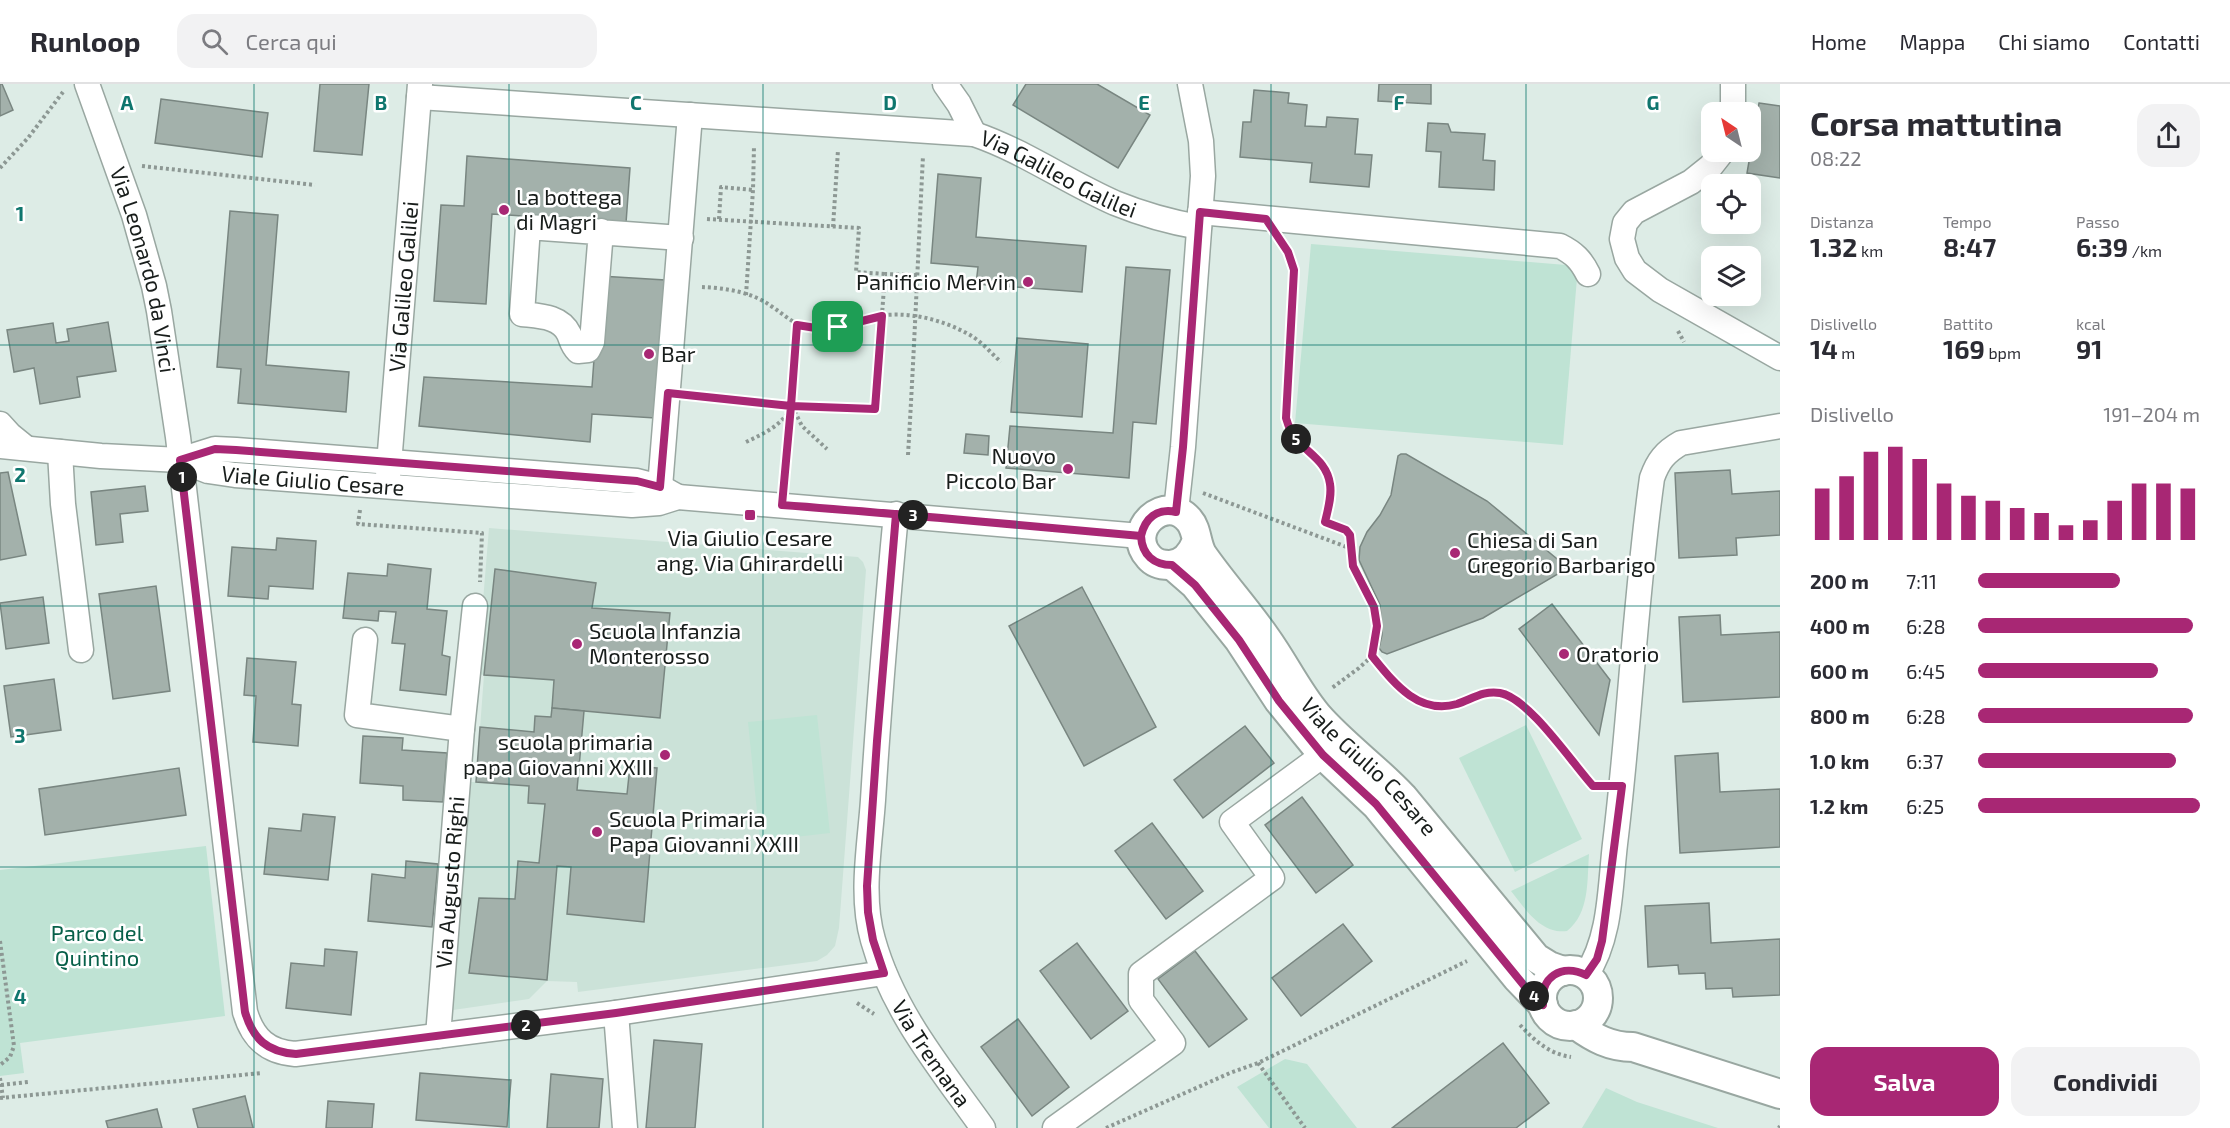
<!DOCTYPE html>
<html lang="it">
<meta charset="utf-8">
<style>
:root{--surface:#fff;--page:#f2f2f3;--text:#2b2b33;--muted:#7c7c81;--line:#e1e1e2;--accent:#a82774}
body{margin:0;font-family:"Exo 2",sans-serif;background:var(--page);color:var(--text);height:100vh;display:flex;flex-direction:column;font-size:22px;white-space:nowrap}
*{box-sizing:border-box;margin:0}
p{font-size:20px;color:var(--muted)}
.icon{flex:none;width:33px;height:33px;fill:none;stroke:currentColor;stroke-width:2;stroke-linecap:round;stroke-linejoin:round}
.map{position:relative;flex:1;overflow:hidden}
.drawer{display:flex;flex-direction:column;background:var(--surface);width:450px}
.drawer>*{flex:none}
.needle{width:39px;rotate:325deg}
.tools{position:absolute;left:1701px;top:18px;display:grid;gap:12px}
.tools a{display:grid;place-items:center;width:60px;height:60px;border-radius:12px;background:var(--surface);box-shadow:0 6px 24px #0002;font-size:30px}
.pin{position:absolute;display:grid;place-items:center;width:51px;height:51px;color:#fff;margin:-26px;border-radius:12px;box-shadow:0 3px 9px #0006}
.km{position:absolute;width:30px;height:30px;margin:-15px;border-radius:50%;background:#222;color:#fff;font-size:16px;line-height:30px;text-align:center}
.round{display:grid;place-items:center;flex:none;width:63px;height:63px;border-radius:18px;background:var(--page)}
.head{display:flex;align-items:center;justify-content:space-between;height:102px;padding:0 30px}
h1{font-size:33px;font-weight:700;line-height:45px}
.figures{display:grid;grid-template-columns:repeat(3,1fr);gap:9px;height:102px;padding:6px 30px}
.figures div{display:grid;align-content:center}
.figures b{font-size:26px;font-weight:700}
.figures small{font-size:16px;font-weight:400}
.figures p{font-size:16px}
.chart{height:168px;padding:12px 30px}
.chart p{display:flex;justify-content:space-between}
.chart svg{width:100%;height:108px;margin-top:6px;stroke:var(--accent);stroke-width:6}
.primary-button{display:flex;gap:12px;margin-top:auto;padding:12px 30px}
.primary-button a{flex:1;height:69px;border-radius:18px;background:var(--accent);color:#fff;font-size:24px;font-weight:700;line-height:69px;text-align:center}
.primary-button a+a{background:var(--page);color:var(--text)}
ul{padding:0 30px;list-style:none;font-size:20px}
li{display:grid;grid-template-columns:96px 72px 1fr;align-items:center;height:45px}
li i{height:15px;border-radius:8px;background:var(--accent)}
header{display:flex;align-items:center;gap:36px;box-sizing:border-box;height:84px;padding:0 30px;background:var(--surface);border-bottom:2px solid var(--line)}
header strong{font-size:28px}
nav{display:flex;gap:33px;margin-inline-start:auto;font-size:21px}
.search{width:420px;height:54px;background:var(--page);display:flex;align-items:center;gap:15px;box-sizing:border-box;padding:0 21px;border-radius:18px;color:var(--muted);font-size:22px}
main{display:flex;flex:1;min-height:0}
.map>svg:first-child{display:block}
</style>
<header>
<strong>Runloop</strong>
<div class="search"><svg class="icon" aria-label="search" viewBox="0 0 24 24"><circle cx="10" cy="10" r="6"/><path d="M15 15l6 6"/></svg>Cerca qui</div>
<nav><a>Home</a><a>Mappa</a><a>Chi siamo</a><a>Contatti</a></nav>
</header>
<main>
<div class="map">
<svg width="1780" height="1044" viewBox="0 0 1780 1044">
<rect width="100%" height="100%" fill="#ddece6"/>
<polygon fill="#cbe2d8" points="489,444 858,473 863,478 866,486 839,844 835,862 827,871 817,877 578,908 577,898 547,897 529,915 453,926 450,922 468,698 476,698 484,591 477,590"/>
<g fill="#bfe3d4">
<polygon points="1311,160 1578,182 1563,361 1295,339"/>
<polygon points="817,631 830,749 760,757 748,638"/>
<polygon points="1526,641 1582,755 1515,788 1459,674"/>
<polygon points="206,762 225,932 20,959 24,989 0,992 0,786"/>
<path d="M1589 770C1587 796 1590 829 1567 847 1541 850 1526 826 1511 807Z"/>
<polygon points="1285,975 1307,980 1357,1044 1269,1044 1237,1003"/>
<polygon points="1606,1004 1637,1018 1718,1044 1582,1044"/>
</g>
<g fill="#a3b1ab" stroke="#798681" stroke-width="1.5">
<polygon points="0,0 2,0 13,26 0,32"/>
<polygon points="320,0 369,0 362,71 314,67"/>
<polygon points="1026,0 1097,0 1150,31 1118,84 1013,21"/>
<polygon points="1379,0 1431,0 1431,20 1378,17"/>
<polygon points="1254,6 1289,9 1288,19 1307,21 1305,42 1326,43 1327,33 1358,35 1355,70 1372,71 1369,103 1310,98 1312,79 1240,73 1243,38 1251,38"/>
<polygon points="161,15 268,29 262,73 155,59"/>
<polygon points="1759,19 1780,22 1780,94 1747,89"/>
<polygon points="1428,39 1448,40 1451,48 1485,50 1483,76 1495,77 1494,106 1439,103 1441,68 1426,67"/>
<polygon points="467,72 630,84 626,139 492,130 486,220 434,217 441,121 464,122"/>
<polygon points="938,90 981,94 976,153 1086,162 1082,208 976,200 978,183 931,179"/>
<polygon points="230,127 278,131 266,281 349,288 346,328 238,319 241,285 217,283"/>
<polygon points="1126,183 1170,186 1156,340 1133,338 1129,394 1006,384 1010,342 1113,349"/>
<polygon points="600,192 665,196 655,334 592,330 590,358 419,342 424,293 592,303"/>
<polygon points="108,238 116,287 77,293 80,313 40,320 34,284 14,288 7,246 53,239 56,259 69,257 67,245"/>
<polygon points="1017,254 1088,260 1082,333 1011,328"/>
<polygon points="966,350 989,352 988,371 964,369"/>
<polygon points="1401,370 1406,370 1487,417 1568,484 1483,534 1387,570 1382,568 1379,564 1382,551 1380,521 1359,476 1360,463 1367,448 1380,431 1391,411 1398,372"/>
<polygon points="1730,386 1732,410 1780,407 1780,451 1736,454 1737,471 1679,474 1675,389"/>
<polygon points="8,388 26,471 0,476 0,389"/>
<polygon points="145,402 148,427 120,430 123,458 96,461 91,408"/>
<polygon points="277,454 316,457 313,505 269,502 268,515 228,512 232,463 276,466"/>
<polygon points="388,480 431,485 427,525 447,527 442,571 450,573 446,611 400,606 405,560 392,559 396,528 379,527 378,537 343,534 348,489 387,492"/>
<polygon points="495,485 596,499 592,524 670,529 660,634 552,624 554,596 484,591"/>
<polygon points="156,502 170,607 113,615 99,510"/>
<polygon points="1082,503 1156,643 1084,682 1009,542"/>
<polygon points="43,513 49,559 6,565 0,519"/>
<polygon points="1552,520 1610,596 1599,651 1519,545"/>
<polygon points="1720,531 1721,551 1780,548 1780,613 1683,618 1679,533"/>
<polygon points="247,574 296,578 292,620 301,621 298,662 253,658 256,612 244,611"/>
<polygon points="54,595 61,646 11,653 4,602"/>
<polygon points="552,624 584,627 577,706 627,710 630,682 657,684 644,838 567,830 571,783 557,782 547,896 469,889 479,814 515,815 518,777 539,779 545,720 528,719 529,702 476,698 480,643 534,648 535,632 551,633"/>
<polygon points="1245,642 1274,679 1203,734 1174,696"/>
<polygon points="363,652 403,654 402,666 447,669 443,718 403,716 403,702 360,699"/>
<polygon points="1718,669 1720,708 1780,705 1780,763 1680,769 1675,672"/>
<polygon points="179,684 186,731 45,751 39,705"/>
<polygon points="1302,713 1353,781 1316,809 1265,741"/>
<polygon points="303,730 335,733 328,796 264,790 269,744 301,747"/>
<polygon points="1152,739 1203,807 1166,835 1115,767"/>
<polygon points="406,777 438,780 432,843 368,837 372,790 405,794"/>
<polygon points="1709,819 1711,859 1780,855 1780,911 1733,913 1732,904 1706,905 1705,889 1679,890 1678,881 1648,883 1645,822"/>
<polygon points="1343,840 1372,877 1301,932 1272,894"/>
<polygon points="1077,859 1128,927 1091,955 1040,887"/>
<polygon points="325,865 357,868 351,931 286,924 291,879 324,882"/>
<polygon points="1195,867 1247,935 1209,963 1158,895"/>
<polygon points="1018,935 1069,1003 1032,1032 981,963"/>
<polygon points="654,956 702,960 695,1044 646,1044"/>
<polygon points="1503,959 1549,1019 1516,1044 1392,1044"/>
<polygon points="420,989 511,996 507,1043 416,1036"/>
<polygon points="551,990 603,995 599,1044 547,1044"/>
<polygon points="245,1012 253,1044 198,1044 193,1025"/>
<polygon points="328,1017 374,1020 372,1044 326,1044"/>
<polygon points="157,1025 162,1044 108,1044 106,1037"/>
</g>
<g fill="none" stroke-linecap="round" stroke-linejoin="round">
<defs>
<g id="minor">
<path id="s1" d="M87 0 134 131 154 202 159 227 178 353 245 928C253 955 268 968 295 970L616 929 884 889"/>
<polyline points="945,0 959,20 974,50"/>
<path id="s2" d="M419 13 974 50C1024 67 1067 98 1115 119 1142 130 1170 138 1199 143"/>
<polyline points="1733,28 1733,0"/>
<polyline points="1722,68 1711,82 1691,98 1634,128 1625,139 1622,155 1627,174 1635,187 1660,206 1780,274"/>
<path d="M1200 128 1560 162C1574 169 1581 176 1588 190"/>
<path d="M601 147 592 258 588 266 578 267C572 261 572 257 569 250 561 232 539 232 522 230L528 143 681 154"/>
<polyline points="0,340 10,351 26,364"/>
<path id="s3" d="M0 362 101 372 180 376 208 387 235 391 632 421 659 419 678 413 1141 452"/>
<polyline points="60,368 63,420 81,566"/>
<polyline points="180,376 215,365 236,366 637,397 660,403 678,413"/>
<path id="s4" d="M388 392 420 0"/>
<polyline points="660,403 690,31"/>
<polyline points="1176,427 1183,363 1203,92 1201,57 1190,0"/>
<path id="s5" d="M896 430C887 525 879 620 873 716 870 761 860 812 873 856 893 928 941 985 983 1044"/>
<polyline points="365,556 357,631 462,645"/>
<path d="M1586 891C1611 854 1610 803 1615 760 1630 638 1635 515 1652 394 1658 377 1665 368 1681 359L1780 342"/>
<polyline points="616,929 625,1044"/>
<path id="s6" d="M438 952 462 645 475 522"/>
<polyline points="1055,1044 1173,959 1141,916 1141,890 1272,794 1232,738 1323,671"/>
</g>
<g id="tertiary">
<path id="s7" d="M1196 459C1191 471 1183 481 1169 481 1162 481 1154 479 1149 473 1124 446 1166 408 1189 436 1197 445 1196 459 1202 470 1222 499 1246 525 1266 554 1284 579 1297 607 1317 631 1343 661 1376 684 1403 713L1536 874 1549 882 1563 887"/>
<polyline points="1172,481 1195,501 1239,556 1279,617 1323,671 1376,721 1517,894 1543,921"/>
<circle cx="1570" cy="914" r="28"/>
<path d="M1576 941C1594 954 1610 963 1633 963L1780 1010"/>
</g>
</defs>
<use href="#minor" stroke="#99a7a1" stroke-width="27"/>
<use href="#tertiary" stroke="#99a7a1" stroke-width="32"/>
<g stroke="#8d9894" stroke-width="4" stroke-dasharray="3 3" stroke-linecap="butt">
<polyline points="142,82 315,101"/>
<polyline points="0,84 28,54 63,8"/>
<polyline points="707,135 859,144 856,188 885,190"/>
<polyline points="719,135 721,103 753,106"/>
<polyline points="833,143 838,66"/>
<path d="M1284 161 1288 168 1294 186 1286 334C1288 341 1291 349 1296 355 1309 370 1327 378 1330 400 1332 412 1328 426 1325 438L1346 446 1350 451 1353 482 1374 523 1377 542 1372 572 1359 584 1332 604"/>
<path d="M702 203C725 204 752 208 771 222 785 231 793 241 811 244 832 248 852 238 873 233 905 226 942 235 970 251 982 258 991 269 1001 278"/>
<polyline points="746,211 753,106 754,62"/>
<polyline points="1678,247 1684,258"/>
<polyline points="692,312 791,322 875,325 885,190 917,191"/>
<polyline points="792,322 802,342 827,365"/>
<path d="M746 358C763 350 781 342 790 325"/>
<path d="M908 371C914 271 918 172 923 72"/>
<polyline points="784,396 797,241"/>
<polyline points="1203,409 1352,465"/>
<polyline points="360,426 358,440 482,449 480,498"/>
<path d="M1372 572C1394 599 1417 631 1457 620 1472 616 1484 606 1500 609 1529 614 1572 679 1593 702H1597"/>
<polyline points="0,857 14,962 10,973 0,981"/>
<polyline points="857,919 874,930"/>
<path d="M1520 941C1534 956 1549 970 1571 973"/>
<polyline points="1258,979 1305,1044"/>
<polyline points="0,994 3,1014"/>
<polyline points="1,1001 28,998"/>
<polyline points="0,1014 262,989"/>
<polyline points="1106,1044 1230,989 1258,979 1467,877"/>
<polyline points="1779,1044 1780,1042"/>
</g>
<use href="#minor" stroke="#fff" stroke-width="24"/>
<use href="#tertiary" stroke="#fff" stroke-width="28"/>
</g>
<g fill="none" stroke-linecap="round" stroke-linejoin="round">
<defs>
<path id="route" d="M838 243 822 245 797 241 791 322 668 309 660 403 637 397 236 366 215 365 180 376 245 928C253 955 267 968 296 970L616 929 884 889 873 856 868 828 867 802 877 657 896 430 1141 452C1142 471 1154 481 1172 481L1195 501 1239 556 1279 617 1323 671 1376 720 1531 910 1543 921C1539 893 1562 879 1586 891L1597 875 1602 857 1622 702H1593C1572 679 1529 614 1500 609 1484 606 1472 615 1457 620 1418 631 1394 599 1372 572L1377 542 1374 523 1353 482 1350 451 1346 446 1325 438C1328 425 1332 412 1330 400 1327 378 1309 370 1296 355 1291 349 1288 341 1286 334L1294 186 1288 168 1266 135 1200 128 1183 363 1176 428C1157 424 1145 434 1141 452 1021 441 902 430 782 421L791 322 875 325 882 232 838 243"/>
</defs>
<use href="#route" stroke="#fff" stroke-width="12"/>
<use href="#route" stroke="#a82774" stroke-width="8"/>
</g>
<path fill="none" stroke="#0f766e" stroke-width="1.5" stroke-opacity="0.55" d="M254 0V1044M509 0V1044M763 0V1044M1017 0V1044M1271 0V1044M1526 0V1044M0 261H1780M0 522H1780M0 783H1780"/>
<g fill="#a82774" stroke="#fff" stroke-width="2">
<circle cx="504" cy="126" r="6"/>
<circle cx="1028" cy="198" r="6"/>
<circle cx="649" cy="270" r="6"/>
<circle cx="1068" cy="385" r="6"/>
<rect x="744" y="425" width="12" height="12" rx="3"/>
<circle cx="1455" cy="469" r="6"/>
<circle cx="577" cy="560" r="6"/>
<circle cx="1564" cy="570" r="6"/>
<circle cx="665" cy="671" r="6"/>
<circle cx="597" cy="748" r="6"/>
</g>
<g text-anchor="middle" stroke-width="5" stroke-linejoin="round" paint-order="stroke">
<g font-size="22" fill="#181d1b" stroke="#fff">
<text dy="8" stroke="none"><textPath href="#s2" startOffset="650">Via Galileo Galilei</textPath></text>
<text dy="8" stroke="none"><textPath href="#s1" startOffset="195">Via Leonardo da Vinci</textPath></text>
<text dy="8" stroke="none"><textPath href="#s4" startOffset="190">Via Galileo Galilei</textPath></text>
<text dy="8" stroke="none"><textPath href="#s3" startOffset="316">Viale Giulio Cesare</textPath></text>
<text dy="8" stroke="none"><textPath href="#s7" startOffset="454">Viale Giulio Cesare</textPath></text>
<text dy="8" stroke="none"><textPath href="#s6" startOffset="154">Via Augusto Righi</textPath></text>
<text dy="8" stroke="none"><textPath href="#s5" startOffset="556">Via Tremana</textPath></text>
</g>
<g font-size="22" fill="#181d1b" stroke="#fff" text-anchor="start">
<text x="516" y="121">La bottega<tspan x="516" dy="25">di Magri</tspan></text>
<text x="1016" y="206" text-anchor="end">Panificio Mervin</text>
<text x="661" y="278">Bar</text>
<text x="1056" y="380" text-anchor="end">Nuovo<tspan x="1056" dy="25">Piccolo Bar</tspan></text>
<text x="750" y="462" text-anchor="middle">Via Giulio Cesare<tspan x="750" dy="25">ang. Via Ghirardelli</tspan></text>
<text x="1467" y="464">Chiesa di San<tspan x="1467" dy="25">Gregorio Barbarigo</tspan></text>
<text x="589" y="555">Scuola Infanzia<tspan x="589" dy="25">Monterosso</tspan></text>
<text x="1576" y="578">Oratorio</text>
<text x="653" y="666" text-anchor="end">scuola primaria<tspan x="653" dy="25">papa Giovanni XXIII</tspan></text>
<text x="609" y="743">Scuola Primaria<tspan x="609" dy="25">Papa Giovanni XXIII</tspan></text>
</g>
<g font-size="22" fill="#076049" stroke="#fff">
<text x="97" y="857">Parco del<tspan x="97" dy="25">Quintino</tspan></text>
</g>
</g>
<g font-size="20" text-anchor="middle" font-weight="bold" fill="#0f766e" stroke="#fff" stroke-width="5" stroke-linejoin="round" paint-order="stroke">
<text x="127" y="26">A</text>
<text x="381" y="26">B</text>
<text x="636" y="26">C</text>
<text x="890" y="26">D</text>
<text x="1144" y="26">E</text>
<text x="1399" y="26">F</text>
<text x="1653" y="26">G</text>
<text x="20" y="137">1</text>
<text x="20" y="398">2</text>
<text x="20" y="659">3</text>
<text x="20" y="920">4</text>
</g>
</svg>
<div class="tools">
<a><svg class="needle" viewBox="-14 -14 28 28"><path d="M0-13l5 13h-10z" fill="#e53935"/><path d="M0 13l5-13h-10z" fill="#7c7c81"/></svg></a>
<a><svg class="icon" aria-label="locate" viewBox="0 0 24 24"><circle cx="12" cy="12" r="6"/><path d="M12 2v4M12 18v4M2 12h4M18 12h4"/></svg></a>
<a><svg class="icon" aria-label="layers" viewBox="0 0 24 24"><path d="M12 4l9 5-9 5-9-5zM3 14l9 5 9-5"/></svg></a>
</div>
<div class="pin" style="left:838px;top:243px;background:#1e9e55"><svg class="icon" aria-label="arrive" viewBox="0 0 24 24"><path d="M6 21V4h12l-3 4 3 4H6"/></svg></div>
<b class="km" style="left:182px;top:393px">1</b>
<b class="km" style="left:526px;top:941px">2</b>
<b class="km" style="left:913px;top:431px">3</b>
<b class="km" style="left:1534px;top:912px">4</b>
<b class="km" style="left:1296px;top:355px">5</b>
</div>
<section class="drawer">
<div class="head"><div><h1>Corsa mattutina</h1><p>08:22</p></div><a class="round"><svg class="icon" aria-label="share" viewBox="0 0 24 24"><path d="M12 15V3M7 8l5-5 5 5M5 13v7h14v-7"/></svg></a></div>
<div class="figures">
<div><p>Distanza</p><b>1.32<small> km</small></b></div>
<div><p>Tempo</p><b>8:47</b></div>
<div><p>Passo</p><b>6:39<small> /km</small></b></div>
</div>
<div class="figures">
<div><p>Dislivello</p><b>14<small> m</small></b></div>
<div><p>Battito</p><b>169<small> bpm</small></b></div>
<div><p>kcal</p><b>91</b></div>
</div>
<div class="chart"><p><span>Dislivello</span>191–204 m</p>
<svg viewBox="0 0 160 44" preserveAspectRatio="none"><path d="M5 44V23M15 44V18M25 44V8M35 44V6M45 44V11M55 44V21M65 44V26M75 44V28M85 44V31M95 44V33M105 44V38M115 44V36M125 44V28M135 44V21M145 44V21M155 44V23"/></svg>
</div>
<ul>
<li><b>200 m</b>7:11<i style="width:64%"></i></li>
<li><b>400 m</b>6:28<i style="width:97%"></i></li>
<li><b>600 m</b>6:45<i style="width:81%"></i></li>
<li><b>800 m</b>6:28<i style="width:97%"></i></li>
<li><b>1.0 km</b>6:37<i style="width:89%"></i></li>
<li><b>1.2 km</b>6:25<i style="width:100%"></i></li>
</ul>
<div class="primary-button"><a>Salva</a><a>Condividi</a></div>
</section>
</main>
